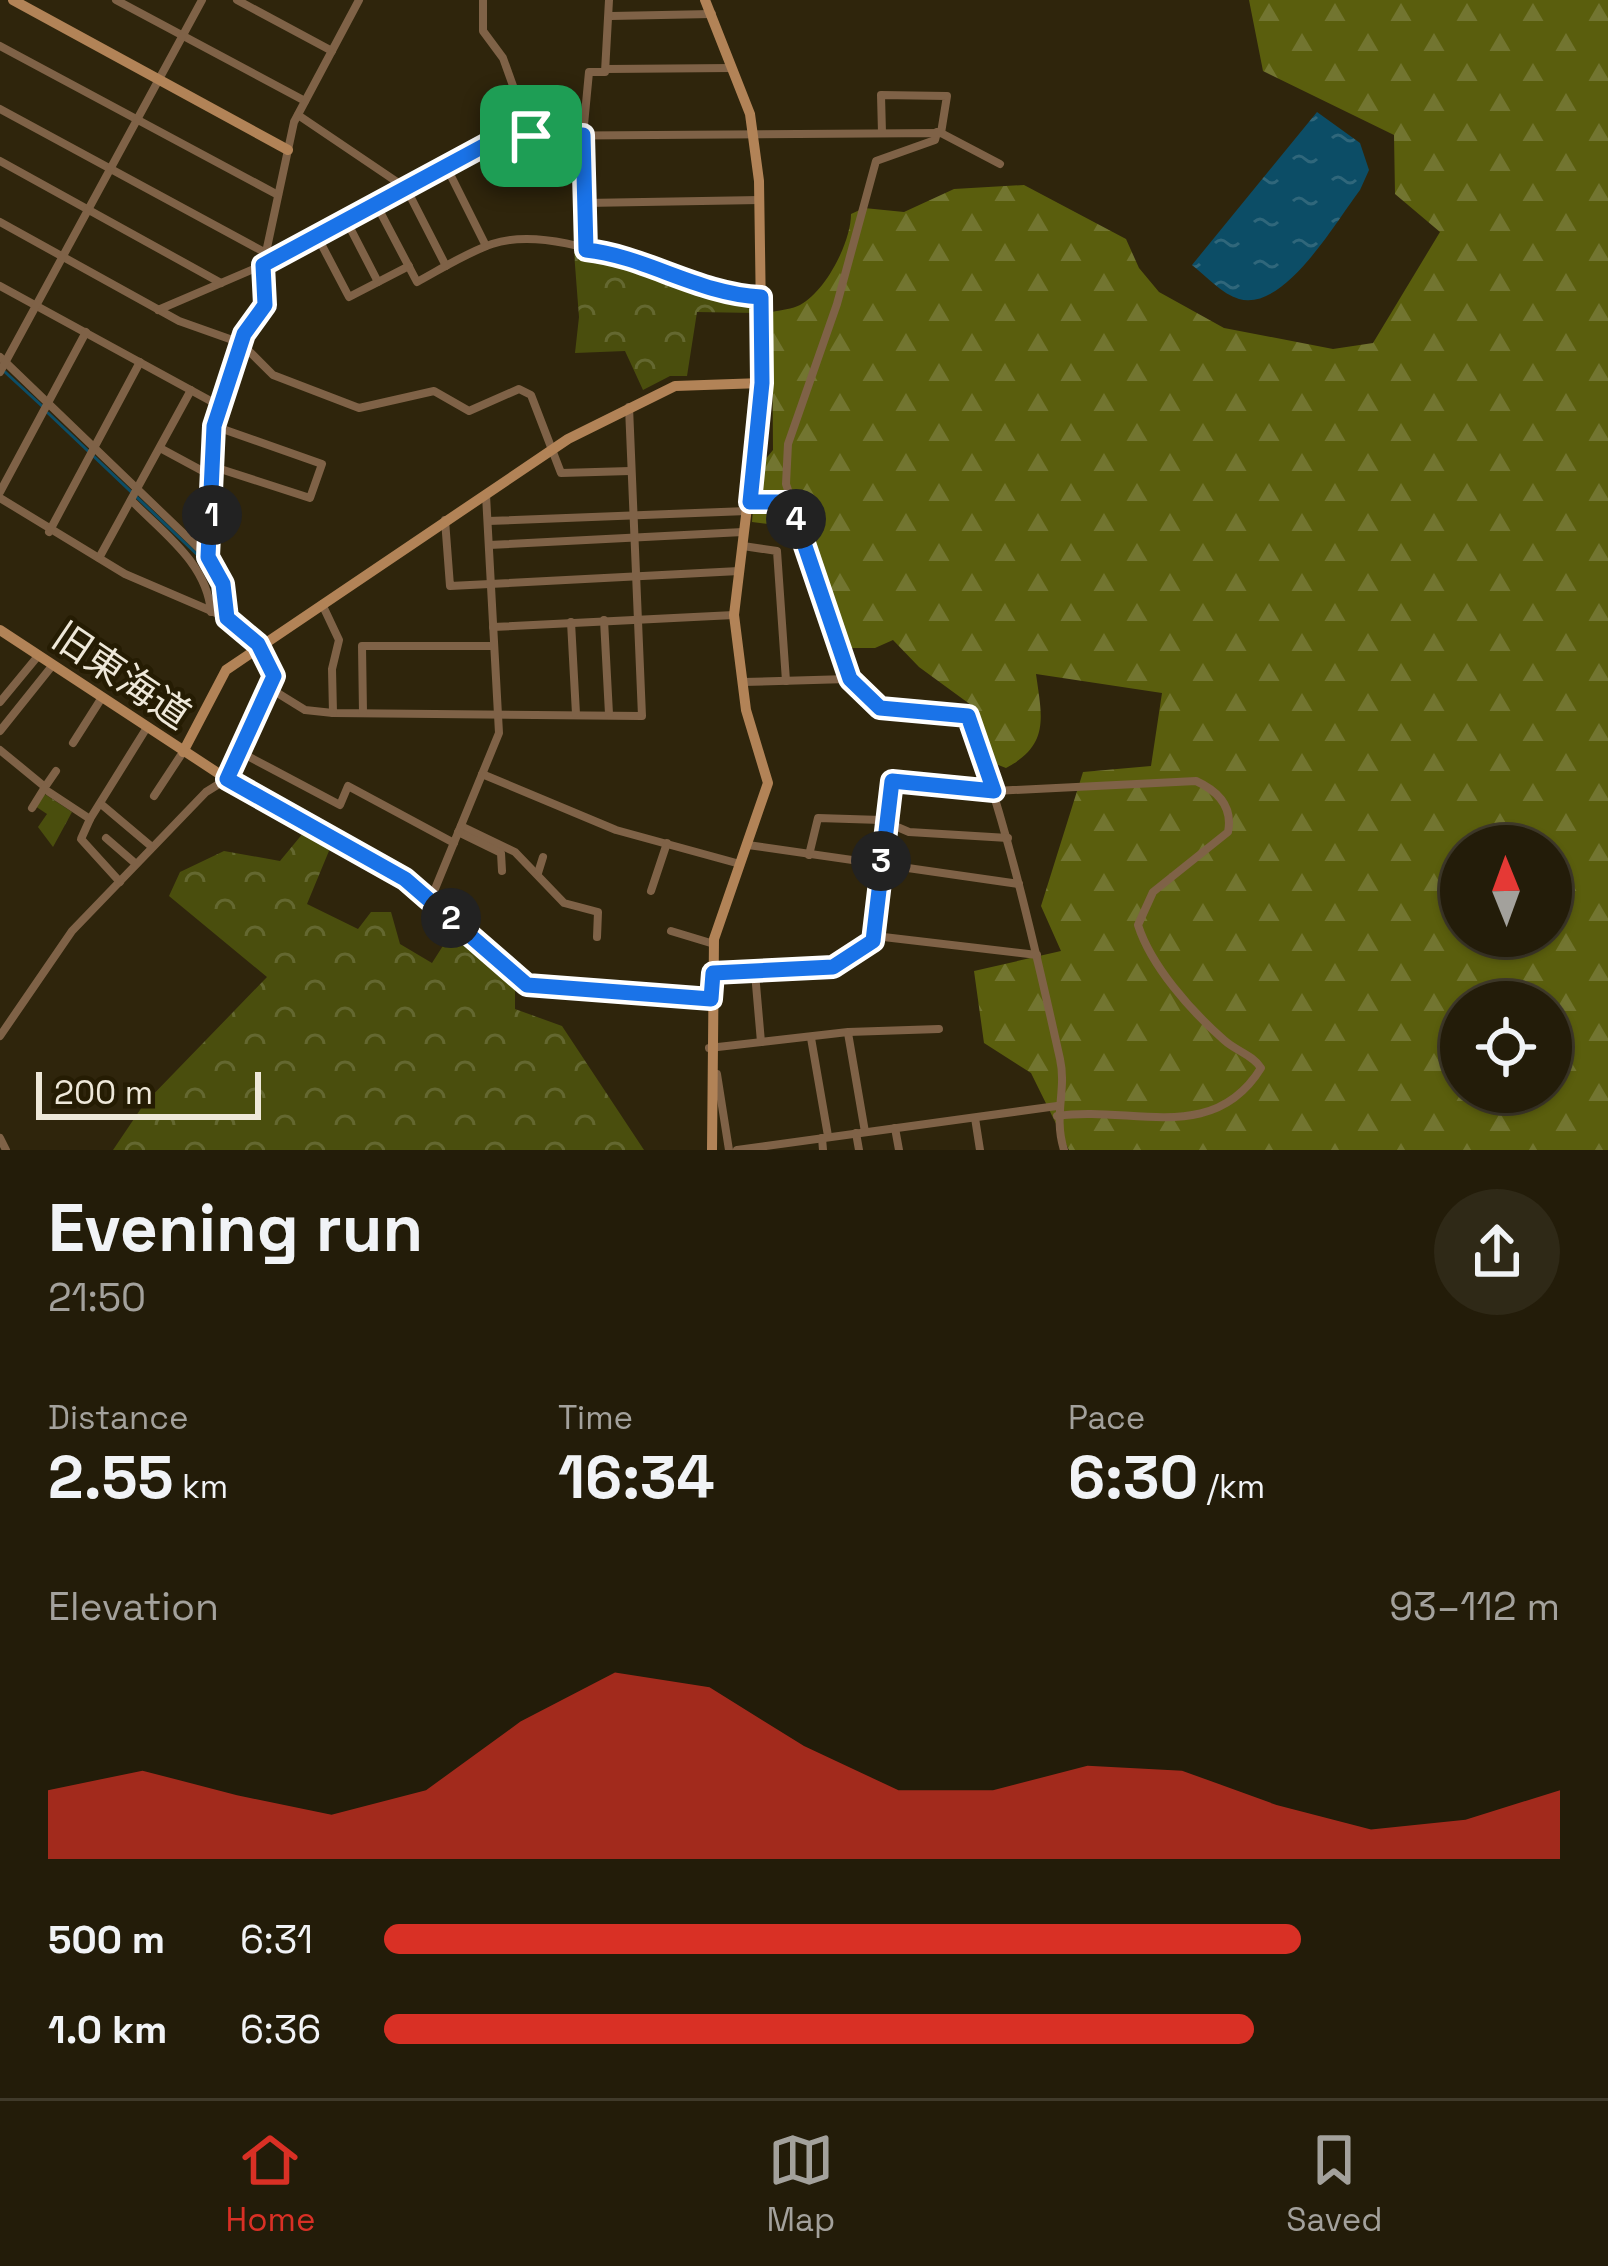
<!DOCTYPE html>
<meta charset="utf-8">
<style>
:root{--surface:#231c09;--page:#2f2917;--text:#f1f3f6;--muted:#a3a19c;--line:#403a2a;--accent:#d93025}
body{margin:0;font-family:"Space Grotesk","Noto Sans JP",sans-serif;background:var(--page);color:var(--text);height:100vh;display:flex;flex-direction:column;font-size:45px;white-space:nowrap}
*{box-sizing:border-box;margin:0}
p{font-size:39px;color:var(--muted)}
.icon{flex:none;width:66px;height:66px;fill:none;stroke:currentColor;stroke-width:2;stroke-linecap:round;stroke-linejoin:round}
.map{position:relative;height:1150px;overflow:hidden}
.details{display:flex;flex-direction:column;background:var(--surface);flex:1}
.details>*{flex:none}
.needle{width:78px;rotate:359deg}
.buttons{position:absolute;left:1440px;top:825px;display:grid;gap:24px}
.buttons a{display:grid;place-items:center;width:132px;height:132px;border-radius:50%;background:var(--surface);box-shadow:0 3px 9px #0004,0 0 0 3px var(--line);font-size:60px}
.scale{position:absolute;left:36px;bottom:30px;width:225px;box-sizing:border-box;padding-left:12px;border:6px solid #eee8d9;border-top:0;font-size:33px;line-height:42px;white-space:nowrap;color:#eee8d9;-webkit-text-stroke:9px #251c03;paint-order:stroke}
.pin{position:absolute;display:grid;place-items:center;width:102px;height:102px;color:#fff;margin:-51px;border-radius:24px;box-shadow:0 6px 18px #0006}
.km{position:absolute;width:60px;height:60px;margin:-30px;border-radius:50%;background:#222;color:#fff;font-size:33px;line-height:60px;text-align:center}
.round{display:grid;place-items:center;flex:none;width:126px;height:126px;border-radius:63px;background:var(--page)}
.overview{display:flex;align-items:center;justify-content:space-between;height:204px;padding:0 48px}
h1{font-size:66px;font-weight:600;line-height:90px}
.metrics{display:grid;grid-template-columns:repeat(3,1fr);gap:18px;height:204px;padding:12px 48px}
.metrics div{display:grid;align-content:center}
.metrics b{font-size:60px;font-weight:600}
.metrics small{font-size:33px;font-weight:400}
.metrics p{font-size:33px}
.chart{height:336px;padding:24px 48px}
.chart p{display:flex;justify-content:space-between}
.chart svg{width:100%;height:216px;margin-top:12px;fill:var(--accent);opacity:.7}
ul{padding:0 48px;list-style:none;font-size:39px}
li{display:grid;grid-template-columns:192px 144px 1fr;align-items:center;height:90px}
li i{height:30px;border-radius:15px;background:var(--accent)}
.tabs{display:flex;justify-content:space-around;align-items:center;height:168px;border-top:3px solid var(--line);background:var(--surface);font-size:33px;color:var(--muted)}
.tabs a{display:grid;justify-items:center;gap:6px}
.tabs .current{color:var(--accent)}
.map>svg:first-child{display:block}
</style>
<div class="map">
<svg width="1608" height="1150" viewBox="0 0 1608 1150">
<defs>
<pattern id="forest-firs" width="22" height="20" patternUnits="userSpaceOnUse" patternTransform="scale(3)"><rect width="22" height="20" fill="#5a5e0d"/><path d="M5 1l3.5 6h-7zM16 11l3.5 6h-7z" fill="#727530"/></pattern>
<pattern id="park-crowns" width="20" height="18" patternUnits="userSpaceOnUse" patternTransform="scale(3)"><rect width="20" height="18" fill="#4a4e0d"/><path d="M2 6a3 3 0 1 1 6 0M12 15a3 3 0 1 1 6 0" fill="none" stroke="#646830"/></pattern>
<pattern id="water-ripples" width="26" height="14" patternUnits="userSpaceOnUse" patternTransform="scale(3)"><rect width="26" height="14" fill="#0c4d66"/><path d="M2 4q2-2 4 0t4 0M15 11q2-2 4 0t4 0" fill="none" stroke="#30677b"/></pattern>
</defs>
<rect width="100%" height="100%" fill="#2f250c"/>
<path fill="url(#forest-firs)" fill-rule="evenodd" d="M1249 0H1608V1150H1069L1031 1073 984 1043 974 971 1061 951 1041 906 1083 772 1151 766 1162 693 1036 674C1042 717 1050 745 1006 768L988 761 971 705 919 667 893 640 875 648H845L836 609 794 527 752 522 756 471 773 450 772 312C780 310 793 309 800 305 826 291 851 242 851 214L864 208 904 212 954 189 1024 185 1126 239 1139 268 1159 292 1224 328 1333 349 1373 343 1440 232 1395 194 1394 135 1263 71ZM1461 846H1551V936H1461ZM1461 1002H1551V1092H1461Z"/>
<g fill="url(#park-crowns)">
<path d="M574 252C637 260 692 293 757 301L756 313 697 312 687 376H670L643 390 625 351 575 353 579 317Z"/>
<polygon points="43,793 72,812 53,847 38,827 47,814 35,806"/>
<polygon points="304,832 331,846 307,904 358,929 371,912 391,912 400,944 432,963 453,930 515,989 515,1009 562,1026 644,1150 113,1150 144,1104 267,977 169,896 180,872 224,851 280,861"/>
</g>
<path fill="url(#water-ripples)" d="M1317 112 1360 143 1369 170 1360 190C1335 223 1284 312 1239 299 1222 294 1206 276 1192 265Z"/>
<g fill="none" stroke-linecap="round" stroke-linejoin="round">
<g stroke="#0c4d66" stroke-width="3">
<polyline points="5,372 42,406"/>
<polyline points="48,413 203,560 217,588 218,606"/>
</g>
<g stroke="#7f6247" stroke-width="8">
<polyline points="116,0 305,101"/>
<polyline points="237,0 332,51"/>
<polyline points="483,0 483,31 503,58 531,136"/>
<polyline points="611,16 712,14"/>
<polyline points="0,46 278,195"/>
<polyline points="606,69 732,68"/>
<polyline points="0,109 266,253"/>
<polyline points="298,115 406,188 446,266"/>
<path d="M937 132 935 140 876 161 837 304 788 444 786 484 850 679 880 708 968 716C1008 829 1034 942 1060 1059 1067 1090 1053 1115 1064 1150"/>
<polyline points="882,133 881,95 947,96 941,133"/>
<polyline points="0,161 221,283"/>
<polyline points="446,166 486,246"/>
<polyline points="585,203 760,200"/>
<path d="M376 204 417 282C441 269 466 253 492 244 569 219 678 294 761 297"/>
<polyline points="346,220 378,282"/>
<polyline points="0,222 179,321 241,343 273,375 359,408 434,391 469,411 519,389 531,395 561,473 630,471"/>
<polyline points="317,236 349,297 409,266"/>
<polyline points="586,250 583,135 589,72 605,72 609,0"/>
<polyline points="0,286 218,405"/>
<polyline points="158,310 263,265 502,136 941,133 1000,164"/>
<polyline points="0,357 211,560 223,584 227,618"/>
<polyline points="0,372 202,0"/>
<polyline points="160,448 210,475"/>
<polyline points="211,466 310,498 322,464 214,426"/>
<polyline points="0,492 86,332"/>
<polyline points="0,498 125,574 237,622 270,659 274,675 227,779 206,792 72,931 0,1036"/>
<path d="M131 500C163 533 207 563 211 612"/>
<polyline points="750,502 790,502"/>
<polyline points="445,520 450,586 739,571"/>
<polyline points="488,521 747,511"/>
<polyline points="49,532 140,362"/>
<polyline points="489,545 743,532"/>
<polyline points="743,546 777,551 786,681"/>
<polyline points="208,557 218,405 245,333 265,305 262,271 294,122 359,0"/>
<polyline points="99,558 191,390"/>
<polyline points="322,604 339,640 332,669 333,713 642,716 629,407"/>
<polyline points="604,620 609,714"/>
<polyline points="571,622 576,714"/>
<polyline points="493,627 734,615"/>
<polyline points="743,682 848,679"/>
<polyline points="271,689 305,710 333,713"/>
<polyline points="0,702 38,656"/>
<polyline points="363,713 362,646 494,646"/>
<polyline points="0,731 52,666"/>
<polyline points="73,743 101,699"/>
<polyline points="0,750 45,787 56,771"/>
<polyline points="240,752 340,805 348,786 454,843"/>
<polyline points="482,774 616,830 740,864"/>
<polyline points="49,792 90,819 146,729"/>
<polyline points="154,796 183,752"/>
<polyline points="101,804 152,847"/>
<polyline points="32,808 45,787"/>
<polyline points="90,819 81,839 120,882"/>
<polyline points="461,826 515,852 564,903 598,912 597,937"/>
<polyline points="458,832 501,853 502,871"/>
<polyline points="106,838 136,864"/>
<polyline points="748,845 1019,884"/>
<polyline points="809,855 818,818 881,820 909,832 1008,838"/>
<polyline points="538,873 543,857"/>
<polyline points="651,891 667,843"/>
<polyline points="430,901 499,733 486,495"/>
<polyline points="671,931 714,944"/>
<polyline points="875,936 1037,955"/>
<path d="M714 973C761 973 849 986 875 936L893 781 994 791 1196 781C1218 791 1233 807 1228 832L1153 892 1138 925C1151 966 1191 1011 1224 1040 1236 1051 1253 1055 1261 1068 1213 1146 1131 1105 1057 1116"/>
<polyline points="755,973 761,1042"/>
<polyline points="848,1033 865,1132"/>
<polyline points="811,1038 828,1136"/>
<polyline points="709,1048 848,1032 939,1029"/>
<polyline points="717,1074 729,1150"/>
<polyline points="975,1118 980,1150"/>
<polyline points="895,1128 899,1150"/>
<polyline points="856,1133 859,1150"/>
<polyline points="0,1138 6,1150"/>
<polyline points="822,1138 823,1150"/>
<polyline points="737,1150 1057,1106"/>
</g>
<g stroke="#b28357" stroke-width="10">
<polyline points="13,0 288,150"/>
<polyline points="705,0 750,114 759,181 762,383 734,615 746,710 768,783 714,939 712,1150"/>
<polyline points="0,630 227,779 405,879 527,985 711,999"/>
<polyline points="183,752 226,670 568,439 675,386 762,383"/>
</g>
</g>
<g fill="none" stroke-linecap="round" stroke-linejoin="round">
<defs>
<path id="route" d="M583 135 586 250C645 256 698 294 761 297L762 383 750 502H790L850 679 880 708 968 716 994 791 892 781 873 941 833 967 713 973 711 999 527 985 405 879 227 779 274 676 258 644 227 618 223 584 208 557 214 426 244 334 265 305 263 265 502 136Z"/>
</defs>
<use href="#route" stroke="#fff" stroke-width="24"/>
<use href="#route" stroke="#1a73e8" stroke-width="15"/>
</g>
<g text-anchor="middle" stroke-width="9" stroke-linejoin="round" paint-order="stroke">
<g font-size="39" fill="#eee8d9" stroke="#251c03">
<text transform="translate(122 675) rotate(34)" y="14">旧東海道</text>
</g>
</g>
</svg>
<div class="buttons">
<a><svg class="needle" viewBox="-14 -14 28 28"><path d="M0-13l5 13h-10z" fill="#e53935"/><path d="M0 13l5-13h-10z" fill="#a3a19c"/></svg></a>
<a><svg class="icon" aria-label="locate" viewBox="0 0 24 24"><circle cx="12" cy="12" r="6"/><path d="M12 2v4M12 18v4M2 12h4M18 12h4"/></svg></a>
</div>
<div class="scale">200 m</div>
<div class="pin" style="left:531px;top:136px;background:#1e9e55"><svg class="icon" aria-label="arrive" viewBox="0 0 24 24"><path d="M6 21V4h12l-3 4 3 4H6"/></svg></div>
<b class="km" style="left:212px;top:515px">1</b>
<b class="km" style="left:451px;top:918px">2</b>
<b class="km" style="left:881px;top:861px">3</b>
<b class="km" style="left:796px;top:519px">4</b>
</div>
<section class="details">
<div class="overview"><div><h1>Evening run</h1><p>21:50</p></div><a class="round"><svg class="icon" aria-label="share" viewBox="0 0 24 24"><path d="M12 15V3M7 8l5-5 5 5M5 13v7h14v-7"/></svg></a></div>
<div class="metrics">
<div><p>Distance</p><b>2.55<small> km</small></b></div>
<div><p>Time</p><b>16:34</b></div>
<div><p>Pace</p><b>6:30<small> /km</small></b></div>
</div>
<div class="chart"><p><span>Elevation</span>93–112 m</p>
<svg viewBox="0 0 160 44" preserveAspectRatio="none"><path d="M0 44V30L10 26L20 31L30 35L40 30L50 16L60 6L70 9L80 21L90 30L100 30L110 25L120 26L130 33L140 38L150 36L160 30V44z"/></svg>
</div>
<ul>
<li><b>500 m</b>6:31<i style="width:78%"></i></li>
<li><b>1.0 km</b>6:36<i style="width:74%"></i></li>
</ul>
</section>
<nav class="tabs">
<a class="current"><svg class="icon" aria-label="home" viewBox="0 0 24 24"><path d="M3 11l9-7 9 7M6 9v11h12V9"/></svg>Home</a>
<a><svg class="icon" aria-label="map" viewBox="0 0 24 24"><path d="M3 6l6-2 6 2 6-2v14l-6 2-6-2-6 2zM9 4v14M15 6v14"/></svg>Map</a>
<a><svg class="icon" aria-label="saved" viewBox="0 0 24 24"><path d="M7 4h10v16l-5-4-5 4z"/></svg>Saved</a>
</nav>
